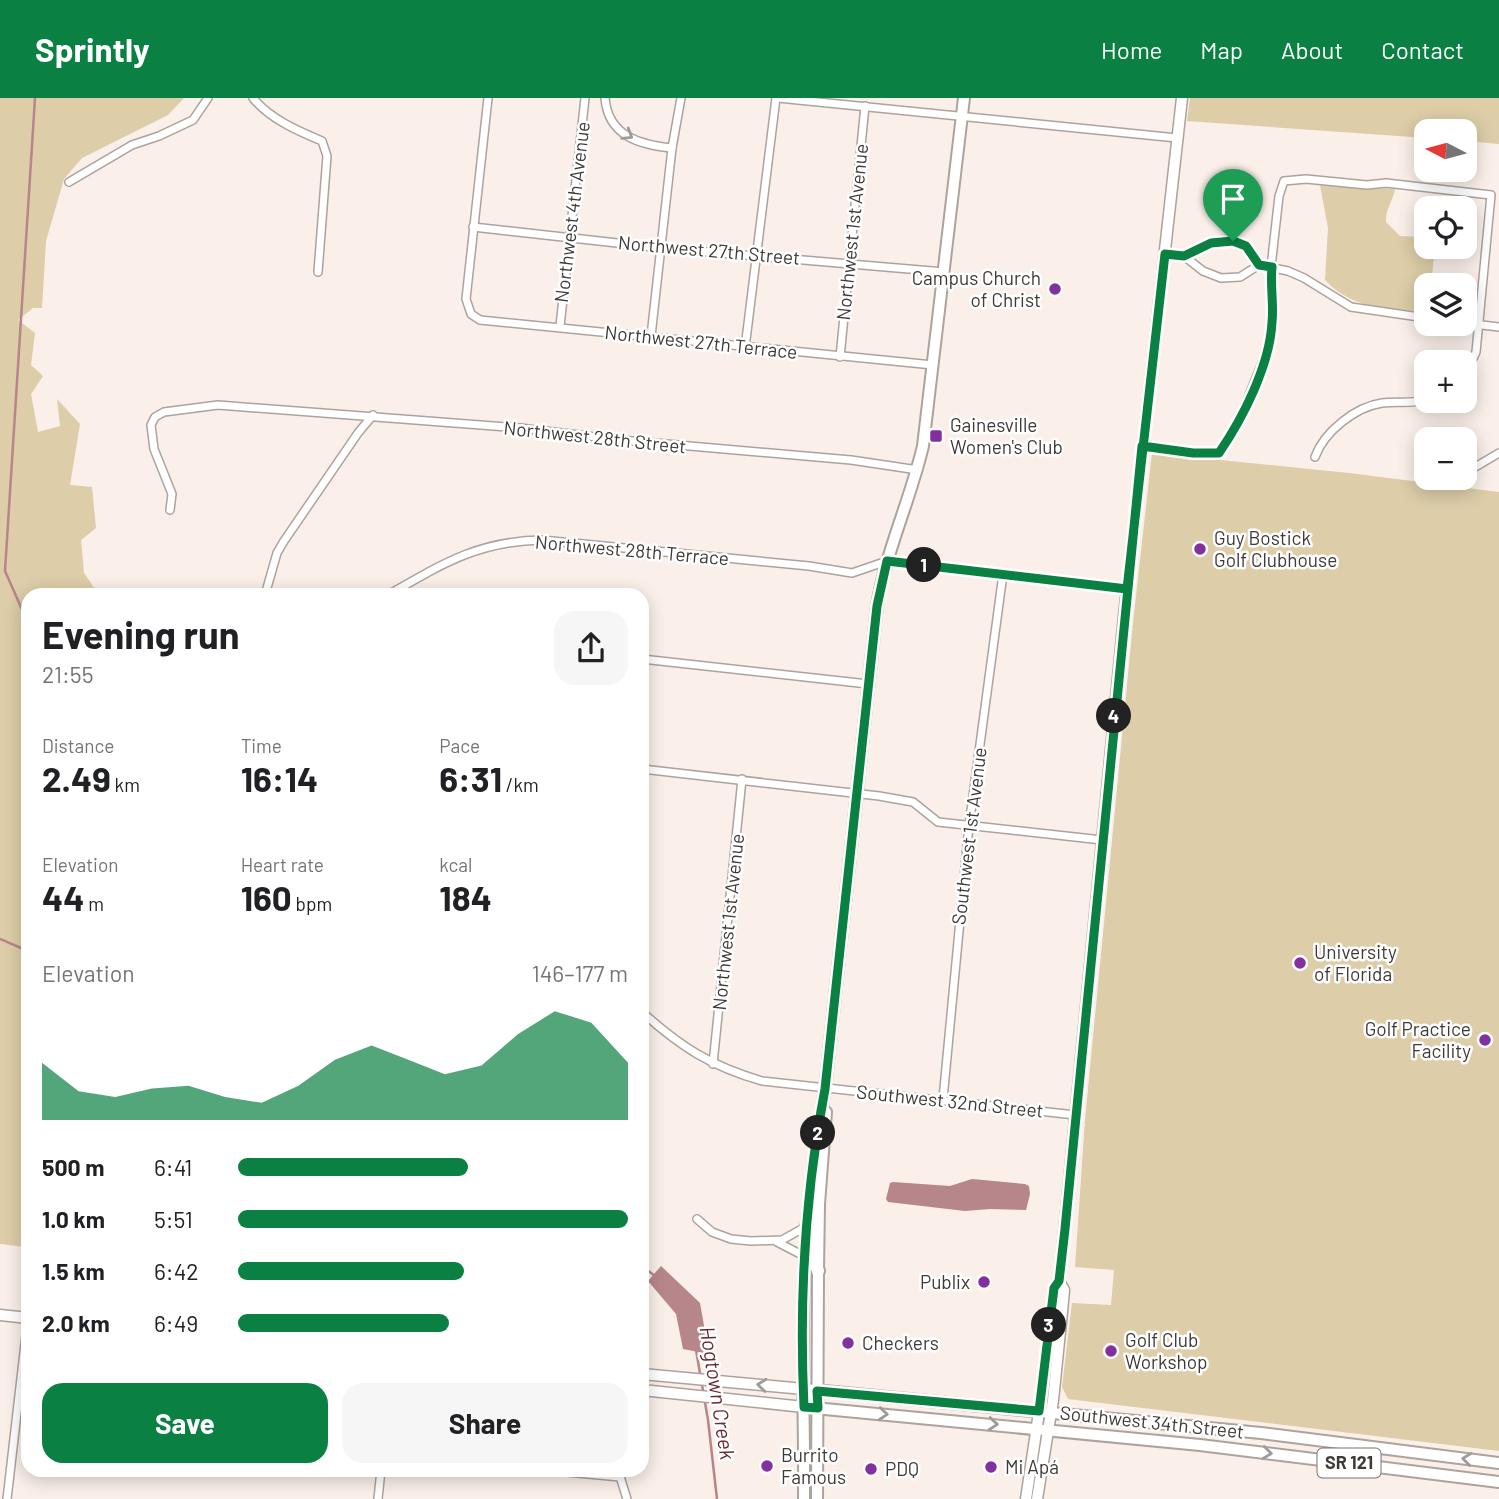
<!DOCTYPE html>
<meta charset="utf-8">
<style>
:root{--surface:#fff;--page:#f6f6f6;--text:#202124;--muted:#757577;--accent:#0b8043}
body{margin:0;font-family:Barlow,sans-serif;background:var(--page);color:var(--text);height:100vh;display:flex;flex-direction:column;font-size:26px;white-space:nowrap}
*{box-sizing:border-box;margin:0}
p{font-size:23px;color:var(--muted)}
.icon{flex:none;width:38px;height:38px;fill:none;stroke:currentColor;stroke-width:2;stroke-linecap:round;stroke-linejoin:round}
.map{position:relative;flex:1;overflow:hidden}
.sheet{position:absolute;left:21px;top:490px;width:628px;height:889px;display:flex;flex-direction:column;background:var(--surface);border-radius:21px;box-shadow:0 4px 18px #0003}
.sheet>*{flex:none}
.needle{width:46px;rotate:276deg}
.fabs{position:absolute;left:1414px;top:21px;display:grid;gap:14px}
.fabs a{display:grid;place-items:center;width:63px;height:63px;border-radius:14px;background:var(--surface);box-shadow:0 4px 18px #0003;font-size:35px}
.pin{position:absolute;display:grid;place-items:center;width:60px;height:60px;color:#fff;margin:-72px -30px;border-radius:50% 50% 50% 0;rotate:-45deg;box-shadow:0 0 7px #0007}
.pin .icon{rotate:45deg}
.km{position:absolute;width:35px;height:35px;margin:-18px;border-radius:50%;background:#222;color:#fff;font-size:19px;line-height:35px;text-align:center}
.round{display:grid;place-items:center;flex:none;width:74px;height:74px;border-radius:21px;background:var(--page)}
.head{display:flex;align-items:center;justify-content:space-between;height:119px;padding:0 21px}
h1{font-size:38px;font-weight:700;line-height:52px}
.metrics{display:grid;grid-template-columns:repeat(3,1fr);gap:10px;height:119px;padding:7px 21px}
.metrics div{display:grid;align-content:center}
.metrics b{font-size:35px;font-weight:700}
.metrics small{font-size:19px;font-weight:400}
.metrics p{font-size:19px}
.chart{height:196px;padding:14px 21px}
.chart p{display:flex;justify-content:space-between}
.chart svg{width:100%;height:126px;margin-top:7px;fill:var(--accent);opacity:.7}
.cta{display:flex;gap:14px;margin-top:auto;padding:14px 21px}
.cta a{flex:1;height:80px;border-radius:21px;background:var(--accent);color:#fff;font-size:28px;font-weight:700;line-height:80px;text-align:center}
.cta a+a{background:var(--page);color:var(--text)}
ul{padding:0 21px;list-style:none;font-size:23px}
li{display:grid;grid-template-columns:112px 84px 1fr;align-items:center;height:52px}
li i{height:18px;border-radius:9px;background:var(--accent)}
header{display:flex;align-items:center;gap:42px;box-sizing:border-box;height:98px;padding:0 35px;background:var(--accent);color:#fff}
header strong{font-size:33px}
nav{display:flex;gap:38px;margin-inline-start:auto;font-size:24px}
.map>svg:first-child{display:block}
</style>
<header>
<strong>Sprintly</strong>
<nav><a>Home</a><a>Map</a><a>About</a><a>Contact</a></nav>
</header>
<div class="map">
<svg width="1499" height="1401" viewBox="0 0 1499 1401">
<rect width="100%" height="100%" fill="#faefe9"/>
<g fill="#ddcda8">
<polygon points="0,0 184,0 168,17 82,60 64,81 46,143 42,210 33,210 18,222 35,235 31,267 43,278 31,296 38,334 60,328 57,301 80,326 70,387 92,389 96,430 81,442 84,475 99,497 28,497 28,1161 25,1161 25,1149 0,1146"/>
<polygon points="1190,0 1499,0 1499,46 1465,43 1465,33 1426,33 1426,40 1187,23"/>
<path d="M1320 87 1395 91C1393 103 1385 112 1386 124L1400 138 1426 139V149H1435L1431 187H1426V214C1388 210 1353 212 1325 182L1328 130Z"/>
<polygon points="1152,355 1349,375 1499,394 1499,1353 1068,1301 1062,1289 1072,1205 1111,1207 1114,1172 1075,1169 1085,1022 1133,525"/>
</g>
<g fill="#b6868a">
<polygon points="972,1081 1025,1086 1029,1088 1030,1096 1026,1112 990,1111 965,1113 888,1104 886,1101 890,1085 893,1084 950,1088"/>
<polygon points="661,1168 700,1205 709,1256 683,1251 676,1216 648,1183"/>
</g>
<g fill="none" stroke-linecap="round" stroke-linejoin="round">
<g stroke="#b6868a" stroke-width="2.5">
<polyline points="28,525 5,473 35,0"/>
<polyline points="0,841 28,853"/>
<polyline points="642,1168 655,1178"/>
<polyline points="696,1252 708,1322 717,1401"/>
</g>
<defs>
<g id="street">
<path d="M253 0C270 21 298 33 322 43L327 58 318 174"/>
<polyline points="488,0 466,201 471,216 480,222 933,267"/>
<path d="M605 0C608 38 640 47 672 50"/>
<polyline points="778,0 1177,40"/>
<polyline points="69,84 132,47 159,38 193,22 208,0"/>
<polyline points="473,129 662,150 944,174"/>
<polyline points="1165,156 1184,158 1203,173 1221,180 1240,179 1259,167 1288,173 1304,180 1351,209 1426,220"/>
<path d="M1184 158C1218 140 1236 129 1259 167"/>
<polyline points="1465,225 1499,229"/>
<polyline points="560,228 585,0"/>
<polyline points="651,238 672,50 681,0"/>
<polyline points="745,250 776,0"/>
<polyline points="840,259 865,8"/>
<polyline points="1141,348 1213,357 1219,355 1235,332 1266,255 1273,221 1271,169 1279,98 1284,83 1306,81 1367,87 1386,85 1491,97 1476,254 1465,278"/>
<path d="M1315 359C1324 334 1355 309 1382 305 1397 303 1411 306 1426 302"/>
<polyline points="1465,375 1499,355"/>
<polyline points="170,412 172,396 154,351 151,327 155,319 164,314 218,307 520,330 621,342 851,362 918,372"/>
<polyline points="265,497 277,455 284,443 358,335 373,317"/>
<path d="M388 497C442 466 478 443 542 442L809 468 852 475 887 463 1127 491"/>
<polyline points="642,561 868,586"/>
<polyline points="642,671 879,698 913,704 938,724 1102,742"/>
<path d="M642 914C682 950 711 968 762 983L1075 1017"/>
<polyline points="713,966 742,681"/>
<polyline points="943,1001 969,728 1003,476"/>
<polyline points="697,1121 712,1134 731,1141 751,1143 782,1142 807,1128"/>
<polyline points="777,1144 804,1158"/>
<polyline points="545,1372 620,1379"/>
<polyline points="618,1372 627,1401"/>
<polyline points="7,1401 28,1220"/>
<polyline points="378,1401 381,1372"/>
</g>
<g id="secondary">
<polyline points="0,1217 28,1220"/>
<polyline points="642,1276 804,1291"/>
<polyline points="642,1292 804,1309"/>
<polyline points="1026,1401 1044,1281 1054,1190 1059,1183 1063,1146 1124,518 1182,0"/>
<polyline points="1037,1401 1053,1302 1062,1214 1064,1192 1059,1183"/>
</g>
<g id="primary">
<polyline points="804,1291 1261,1335 1499,1365"/>
<polyline points="804,1309 1200,1347 1499,1384"/>
<path d="M804 1401C805 1319 800 1237 805 1155 808 1100 815 1045 825 991L877 508C886 453 910 403 923 348L964 0"/>
<polyline points="817,1401 818,1173 819,1106 826,1014"/>
</g>
<path id="highway" d="M807 1128C817 1144 811 1155 818 1173"/>
</defs>
<use href="#street" stroke="#ada39d" stroke-width="10"/>
<use href="#secondary" stroke="#ada39d" stroke-width="13"/>
<use href="#primary" stroke="#ada39d" stroke-width="14"/>
<use href="#highway" stroke="#ada39d" stroke-width="16"/>
<use href="#street" stroke="#fff" stroke-width="7"/>
<use href="#secondary" stroke="#fff" stroke-width="10"/>
<use href="#primary" stroke="#fff" stroke-width="10"/>
<use href="#highway" stroke="#fff" stroke-width="12"/>
</g>
<defs><path id="oneway-chevron" d="M-2-3.5L2.5 0L-2 3.5" fill="none" stroke-width="1.6" stroke-linecap="round" stroke-linejoin="round" transform="scale(1.75)"/></defs>
<g stroke="#9e9c9b">
<use href="#oneway-chevron" transform="translate(628 37) rotate(32)"/>
<use href="#oneway-chevron" transform="translate(762 1287) rotate(-174)"/>
<use href="#oneway-chevron" transform="translate(883 1316) rotate(5)"/>
<use href="#oneway-chevron" transform="translate(993 1326) rotate(5)"/>
<use href="#oneway-chevron" transform="translate(1267 1355) rotate(7)"/>
<use href="#oneway-chevron" transform="translate(1467 1361) rotate(-173)"/>
</g>
<g fill="none" stroke-linecap="round" stroke-linejoin="round">
<defs>
<path id="route" d="M1233 143 1211 145 1184 158 1165 156 1127 491 887 463 877 508 825 991C805 1095 799 1203 804 1309L818 1310 817 1293 1039 1313 1054 1190 1059 1183 1065 1131 1142 348 1193 355H1219C1243 320 1270 267 1272 224 1274 206 1270 188 1272 169L1259 167 1246 148 1233 143"/>
</defs>
<use href="#route" stroke="#fff" stroke-width="14"/>
<use href="#route" stroke="#0b8043" stroke-width="9"/>
</g>
<g fill="#83309f" stroke="#fff" stroke-width="2.5">
<circle cx="1055" cy="191" r="7"/>
<rect x="929" y="331" width="14" height="14" rx="3.5"/>
<circle cx="1200" cy="451" r="7"/>
<circle cx="1300" cy="865" r="7"/>
<circle cx="1485" cy="942" r="7"/>
<circle cx="984" cy="1184" r="7"/>
<circle cx="848" cy="1245" r="7"/>
<circle cx="1111" cy="1253" r="7"/>
<circle cx="767" cy="1368" r="7"/>
<circle cx="991" cy="1369" r="7"/>
<circle cx="871" cy="1371" r="7"/>
</g>
<g text-anchor="middle" stroke-width="5" stroke-linejoin="round" paint-order="stroke">
<rect fill="#fff" stroke="#787573" stroke-width="2" x="1317.5" y="1350.5" width="63" height="29" rx="5"/>
<g font-size="18" font-weight="bold" fill="#3e3a37">
<text x="1349" y="1371">SR 121</text>
</g>
<g font-size="19" fill="#3e3a37" stroke="#fff">
<text transform="translate(572 114) rotate(-83)" y="7">Northwest 4th Avenue</text>
<text transform="translate(852 134) rotate(-84)" y="7">Northwest 1st Avenue</text>
<text transform="translate(709 152) rotate(5)" y="7">Northwest 27th Street</text>
<text transform="translate(701 244) rotate(6)" y="7">Northwest 27th Terrace</text>
<text transform="translate(595 339) rotate(6)" y="7">Northwest 28th Street</text>
<text transform="translate(632 452) rotate(5)" y="7">Northwest 28th Terrace</text>
<text transform="translate(969 738) rotate(-83)" y="7">Southwest 1st Avenue</text>
<text transform="translate(728 824) rotate(-84)" y="7">Northwest 1st Avenue</text>
<text transform="translate(950 1003) rotate(6)" y="7">Southwest 32nd Street</text>
<text transform="translate(1152 1324) rotate(6)" y="7">Southwest 34th Street</text>
</g>
<g font-size="19" fill="#3e3a37" stroke="#fff" text-anchor="start">
<text x="1041" y="187" text-anchor="end">Campus Church<tspan x="1041" dy="22">of Christ</tspan></text>
<text x="950" y="334">Gainesville<tspan x="950" dy="22">Women's Club</tspan></text>
<text x="1214" y="447">Guy Bostick<tspan x="1214" dy="22">Golf Clubhouse</tspan></text>
<text x="1314" y="861">University<tspan x="1314" dy="22">of Florida</tspan></text>
<text x="1471" y="938" text-anchor="end">Golf Practice<tspan x="1471" dy="22">Facility</tspan></text>
<text x="970" y="1191" text-anchor="end">Publix</text>
<text x="1125" y="1249">Golf Club<tspan x="1125" dy="22">Workshop</tspan></text>
<text x="862" y="1252">Checkers</text>
<text x="781" y="1364">Burrito<tspan x="781" dy="22">Famous</tspan></text>
<text x="1005" y="1376">Mi Apá</text>
<text x="885" y="1378">PDQ</text>
</g>
<g font-size="21" font-style="italic" fill="#672933" stroke="#fff">
<text transform="translate(717 1295) rotate(81)" y="7">Hogtown Creek</text>
</g>
</g>
</svg>
<div class="fabs">
<a><svg class="needle" viewBox="-14 -14 28 28"><path d="M0-13l5 13h-10z" fill="#e53935"/><path d="M0 13l5-13h-10z" fill="#757577"/></svg></a>
<a><svg class="icon" aria-label="locate" viewBox="0 0 24 24"><circle cx="12" cy="12" r="6"/><path d="M12 2v4M12 18v4M2 12h4M18 12h4"/></svg></a>
<a><svg class="icon" aria-label="layers" viewBox="0 0 24 24"><path d="M12 4l9 5-9 5-9-5zM3 14l9 5 9-5"/></svg></a>
<a>+</a>
<a>−</a>
</div>
<div class="pin" style="left:1233px;top:143px;background:#1e9e55"><svg class="icon" aria-label="arrive" viewBox="0 0 24 24"><path d="M6 21V4h12l-3 4 3 4H6"/></svg></div>
<b class="km" style="left:924px;top:467px">1</b>
<b class="km" style="left:818px;top:1035px">2</b>
<b class="km" style="left:1049px;top:1227px">3</b>
<b class="km" style="left:1114px;top:618px">4</b>
<section class="sheet">
<div class="head"><div><h1>Evening run</h1><p>21:55</p></div><a class="round"><svg class="icon" aria-label="share" viewBox="0 0 24 24"><path d="M12 15V3M7 8l5-5 5 5M5 13v7h14v-7"/></svg></a></div>
<div class="metrics">
<div><p>Distance</p><b>2.49<small> km</small></b></div>
<div><p>Time</p><b>16:14</b></div>
<div><p>Pace</p><b>6:31<small> /km</small></b></div>
</div>
<div class="metrics">
<div><p>Elevation</p><b>44<small> m</small></b></div>
<div><p>Heart rate</p><b>160<small> bpm</small></b></div>
<div><p>kcal</p><b>184</b></div>
</div>
<div class="chart"><p><span>Elevation</span>146–177 m</p>
<svg viewBox="0 0 160 44" preserveAspectRatio="none"><path d="M0 44V24L10 34L20 36L30 33L40 32L50 36L60 38L70 32L80 23L90 18L100 23L110 28L120 25L130 14L140 6L150 10L160 24V44z"/></svg>
</div>
<ul>
<li><b>500 m</b>6:41<i style="width:59%"></i></li>
<li><b>1.0 km</b>5:51<i style="width:100%"></i></li>
<li><b>1.5 km</b>6:42<i style="width:58%"></i></li>
<li><b>2.0 km</b>6:49<i style="width:54%"></i></li>
</ul>
<div class="cta"><a>Save</a><a>Share</a></div>
</section>
</div>
